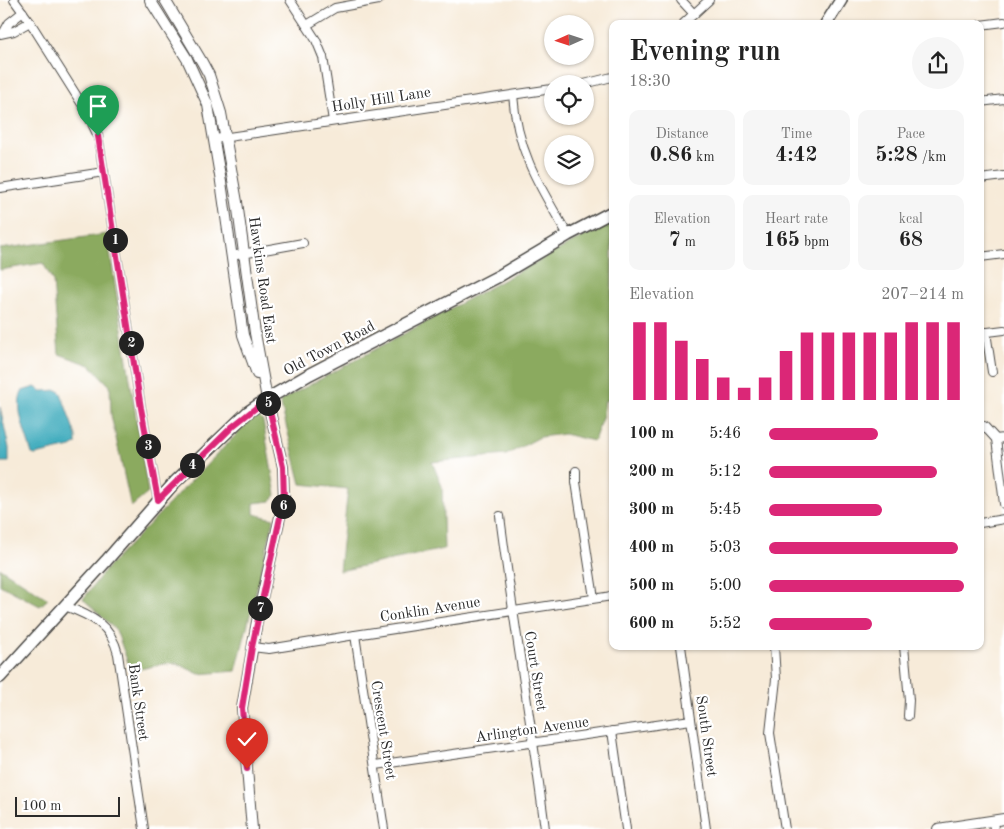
<!DOCTYPE html>
<meta charset="utf-8">
<style>
:root{--surface:#fff;--page:#f6f6f6;--text:#222;--muted:#767676;--accent:#db2777}
body{margin:0;font-family:"Old Standard TT",serif;background:var(--page);color:var(--text);height:100vh;display:flex;flex-direction:column;font-size:19px;white-space:nowrap}
*{box-sizing:border-box;margin:0}
p{font-size:16px;color:var(--muted)}
.icon{flex:none;width:28px;height:28px;fill:none;stroke:currentColor;stroke-width:2;stroke-linecap:round;stroke-linejoin:round}
.map{position:relative;flex:1;overflow:hidden}
.panel{position:absolute;left:609px;top:20px;width:375px;height:630px;display:flex;flex-direction:column;background:var(--surface);border-radius:10px;box-shadow:0 1px 4px #0004}
.panel>*{flex:none}
.needle{width:32px;rotate:267deg}
.tools{position:absolute;left:544px;top:15px;display:grid;gap:10px}
.tools a{display:grid;place-items:center;width:50px;height:50px;border-radius:50%;background:var(--surface);box-shadow:0 1px 4px #0004;font-size:25px}
.scale{position:absolute;left:15px;bottom:12px;width:105px;box-sizing:border-box;padding-left:5px;border:2px solid #2b2b2b;border-top:0;font-size:14px;line-height:18px;white-space:nowrap;color:#2b2b2b;-webkit-text-stroke:4px #fff;paint-order:stroke}
.pin{position:absolute;display:grid;place-items:center;width:42px;height:42px;color:#fff;margin:-51px -21px;border-radius:50% 50% 50% 0;rotate:-45deg;box-shadow:0 0 5px #0007}
.pin .icon{rotate:45deg}
.km{position:absolute;width:25px;height:25px;margin:-12px;border-radius:50%;background:#222;color:#fff;font-size:14px;line-height:25px;text-align:center}
.round{display:grid;place-items:center;flex:none;width:52px;height:52px;border-radius:26px;background:var(--page)}
.summary{display:flex;align-items:center;justify-content:space-between;height:85px;padding:0 20px}
h1{font-size:28px;font-weight:700;line-height:38px}
.stats{display:grid;grid-template-columns:repeat(3,1fr);gap:8px;height:85px;padding:5px 20px}
.stats div{display:grid;align-content:center;border-radius:10px;background:var(--page);text-align:center}
.stats b{font-size:21px;font-weight:700}
.stats small{font-size:14px;font-weight:400}
.stats p{font-size:14px}
.chart{height:140px;padding:10px 20px}
.chart p{display:flex;justify-content:space-between}
.chart svg{width:100%;height:90px;margin-top:5px;stroke:var(--accent);stroke-width:6}
ul{padding:0 20px;list-style:none;font-size:16px}
li{display:grid;grid-template-columns:80px 60px 1fr;align-items:center;height:38px}
li i{height:12px;border-radius:6px;background:var(--accent)}
.map>svg:first-child{display:block}
</style>
<div class="map">
<svg width="1004" height="829" viewBox="0 0 1004 829">
<rect width="100%" height="100%" fill="#fff"/>
<filter id="ink" filterUnits="userSpaceOnUse"><feTurbulence type="fractalNoise" baseFrequency=".02" numOctaves="2"/><feDisplacementMap in="SourceGraphic" scale="10" xChannelSelector="R" yChannelSelector="G"/><feConvolveMatrix kernelMatrix="1 2 1 2 8 2 1 2 1" color-interpolation-filters="sRGB"/></filter>
<filter id="wash" filterUnits="userSpaceOnUse"><feTurbulence type="fractalNoise" baseFrequency=".0096" numOctaves="4" result="noise"/><feDisplacementMap in="SourceGraphic" scale="20" xChannelSelector="R" yChannelSelector="G"/><feGaussianBlur stdDeviation="1.12" result="paint"/><feColorMatrix in="noise" values="0 0 0 0 0 0 0 0 0 0 0 0 0 0 0 0 0 1.4 0 .05"/><feComposite in="paint" operator="in"/></filter>
<g filter="url(#wash)">
<rect width="100%" height="100%" fill="#f7ebd9"/>
<g fill="#8baa5e" stroke="#5b6a44">
<polygon points="612,221 612,401 605,400 603,415 594,441 564,434 540,437 506,455 432,462 442,486 444,549 339,571 348,489 301,484 280,401"/>
<polygon points="107,234 148,493 131,507 111,415 110,386 90,365 59,354 53,281 43,263 0,270 0,249"/>
<polygon points="256,414 263,421 276,495 271,501 254,503 254,514 274,519 236,671 199,674 176,663 163,664 131,671 116,630 83,599 106,569"/>
<polygon points="0,568 48,599 40,606 0,585"/>
</g>
<g fill="#3facbd" stroke="#356c74">
<path d="M35 387 42 391 58 390 61 393 76 436V444L71 447 35 455 32 454C27 436 14 409 22 391Z"/>
<polygon points="0,407 9,448 9,462 0,462"/>
</g>
</g>
<g filter="url(#ink)">
<g fill="none" stroke-linecap="round" stroke-linejoin="round">
<defs>
<g id="minor">
<polyline points="14,0 30,22 85,109 98,136 141,408 158,500"/>
<polyline points="290,0 316,40 323,57 333,121"/>
<polyline points="681,0 694,14"/>
<polyline points="683,24 709,0"/>
<polyline points="307,25 335,8 379,0"/>
<polyline points="980,25 1004,22"/>
<polyline points="4,32 9,23 23,12"/>
<polyline points="0,34 14,31 30,22"/>
<polyline points="584,84 612,77"/>
<path d="M513 95C517 152 540 187 568 235"/>
<polyline points="980,102 1004,99"/>
<polyline points="215,139 552,89"/>
<polyline points="980,179 1004,176"/>
<polyline points="0,188 104,172"/>
<polyline points="231,256 303,243"/>
<polyline points="980,257 1004,254"/>
<polyline points="986,332 992,372"/>
<polyline points="980,333 1004,330"/>
<polyline points="984,426 996,439 1004,438"/>
<polyline points="996,439 1004,504"/>
<polyline points="576,471 576,482 594,598"/>
<path d="M500 516C513 621 532 725 545 829"/>
<polyline points="980,523 1004,519"/>
<path d="M65 606C92 616 111 625 118 654L144 829"/>
<polyline points="355,635 384,829"/>
<polyline points="681,646 706,829"/>
<polyline points="774,646 776,679 770,733 785,829"/>
<polyline points="904,646 909,700 908,716"/>
<polyline points="252,647 269,649 355,635 612,596"/>
<polyline points="612,731 626,829"/>
<polyline points="376,765 691,720"/>
<polyline points="993,821 994,829"/>
</g>
<g id="tertiary">
<polyline points="150,0 187,59 208,105 221,182 243,335 257,374"/>
<polyline points="165,0 202,62 209,75 221,113 237,202 255,333 267,399 283,467 284,499 258,616 242,708 252,829"/>
<polyline points="938,829 1004,819"/>
</g>
<g id="secondary">
<polyline points="826,24 841,0"/>
<polyline points="0,677 106,561 175,482 248,412 267,399 310,374 499,276 568,235 612,212"/>
</g>
</defs>
<use href="#minor" stroke="#4a4845" stroke-width="10"/>
<use href="#tertiary" stroke="#4a4845" stroke-width="12"/>
<use href="#secondary" stroke="#4a4845" stroke-width="14"/>
<use href="#minor" stroke="#fff" stroke-width="8"/>
<use href="#tertiary" stroke="#fff" stroke-width="10"/>
<use href="#secondary" stroke="#fff" stroke-width="11"/>
</g>
</g>
<g fill="none" stroke-linecap="round" stroke-linejoin="round" filter="url(#ink)">
<defs>
<polyline id="route" points="98,136 141,408 158,500 233,426 267,399 283,467 284,499 252,647 242,708 247,769"/>
</defs>
<use href="#route" stroke="#fff" stroke-width="10"/>
<use href="#route" stroke="#db2777" stroke-width="6"/>
</g>
<g text-anchor="middle" stroke-width="4.5" stroke-linejoin="round" paint-order="stroke">
<g font-size="15" fill="#2b2b2b" stroke="#fff">
<text transform="translate(381 99) rotate(-9)" y="5">Holly Hill Lane</text>
<text transform="translate(263 280) rotate(82)" y="5">Hawkins Road East</text>
<text transform="translate(329 348) rotate(-28)" y="5">Old Town Road</text>
<text transform="translate(430 609) rotate(-9)" y="5">Conklin Avenue</text>
<text transform="translate(536 671) rotate(81)" y="5">Court Street</text>
<text transform="translate(139 702) rotate(82)" y="5">Bank Street</text>
<text transform="translate(532 729) rotate(-8)" y="5">Arlington Avenue</text>
<text transform="translate(384 730) rotate(81)" y="5">Crescent Street</text>
<text transform="translate(707 736) rotate(82)" y="5">South Street</text>
</g>
</g>
</svg>
<div class="tools">
<a><svg class="needle" viewBox="-14 -14 28 28"><path d="M0-13l5 13h-10z" fill="#e53935"/><path d="M0 13l5-13h-10z" fill="#767676"/></svg></a>
<a><svg class="icon" aria-label="locate" viewBox="0 0 24 24"><circle cx="12" cy="12" r="6"/><path d="M12 2v4M12 18v4M2 12h4M18 12h4"/></svg></a>
<a><svg class="icon" aria-label="layers" viewBox="0 0 24 24"><path d="M12 4l9 5-9 5-9-5zM3 14l9 5 9-5"/></svg></a>
</div>
<div class="scale">100 m</div>
<div class="pin" style="left:98px;top:136px;background:#1e9e55"><svg class="icon" aria-label="arrive" viewBox="0 0 24 24"><path d="M6 21V4h12l-3 4 3 4H6"/></svg></div>
<div class="pin" style="left:247px;top:769px;background:#d93025"><svg class="icon" aria-label="check" viewBox="0 0 24 24"><path d="M5 12l5 5 9-10"/></svg></div>
<b class="km" style="left:115px;top:240px">1</b>
<b class="km" style="left:131px;top:343px">2</b>
<b class="km" style="left:148px;top:446px">3</b>
<b class="km" style="left:192px;top:465px">4</b>
<b class="km" style="left:268px;top:403px">5</b>
<b class="km" style="left:283px;top:506px">6</b>
<b class="km" style="left:260px;top:608px">7</b>
<section class="panel">
<div class="summary"><div><h1>Evening run</h1><p>18:30</p></div><a class="round"><svg class="icon" aria-label="share" viewBox="0 0 24 24"><path d="M12 15V3M7 8l5-5 5 5M5 13v7h14v-7"/></svg></a></div>
<div class="stats">
<div><p>Distance</p><b>0.86<small> km</small></b></div>
<div><p>Time</p><b>4:42</b></div>
<div><p>Pace</p><b>5:28<small> /km</small></b></div>
</div>
<div class="stats">
<div><p>Elevation</p><b>7<small> m</small></b></div>
<div><p>Heart rate</p><b>165<small> bpm</small></b></div>
<div><p>kcal</p><b>68</b></div>
</div>
<div class="chart"><p><span>Elevation</span>207–214 m</p>
<svg viewBox="0 0 160 44" preserveAspectRatio="none"><path d="M5 44V6M15 44V6M25 44V15M35 44V24M45 44V33M55 44V38M65 44V33M75 44V20M85 44V11M95 44V11M105 44V11M115 44V11M125 44V11M135 44V6M145 44V6M155 44V6"/></svg>
</div>
<ul>
<li><b>100 m</b>5:46<i style="width:56%"></i></li>
<li><b>200 m</b>5:12<i style="width:86%"></i></li>
<li><b>300 m</b>5:45<i style="width:58%"></i></li>
<li><b>400 m</b>5:03<i style="width:97%"></i></li>
<li><b>500 m</b>5:00<i style="width:100%"></i></li>
<li><b>600 m</b>5:52<i style="width:53%"></i></li>
</ul>
</section>
</div>
